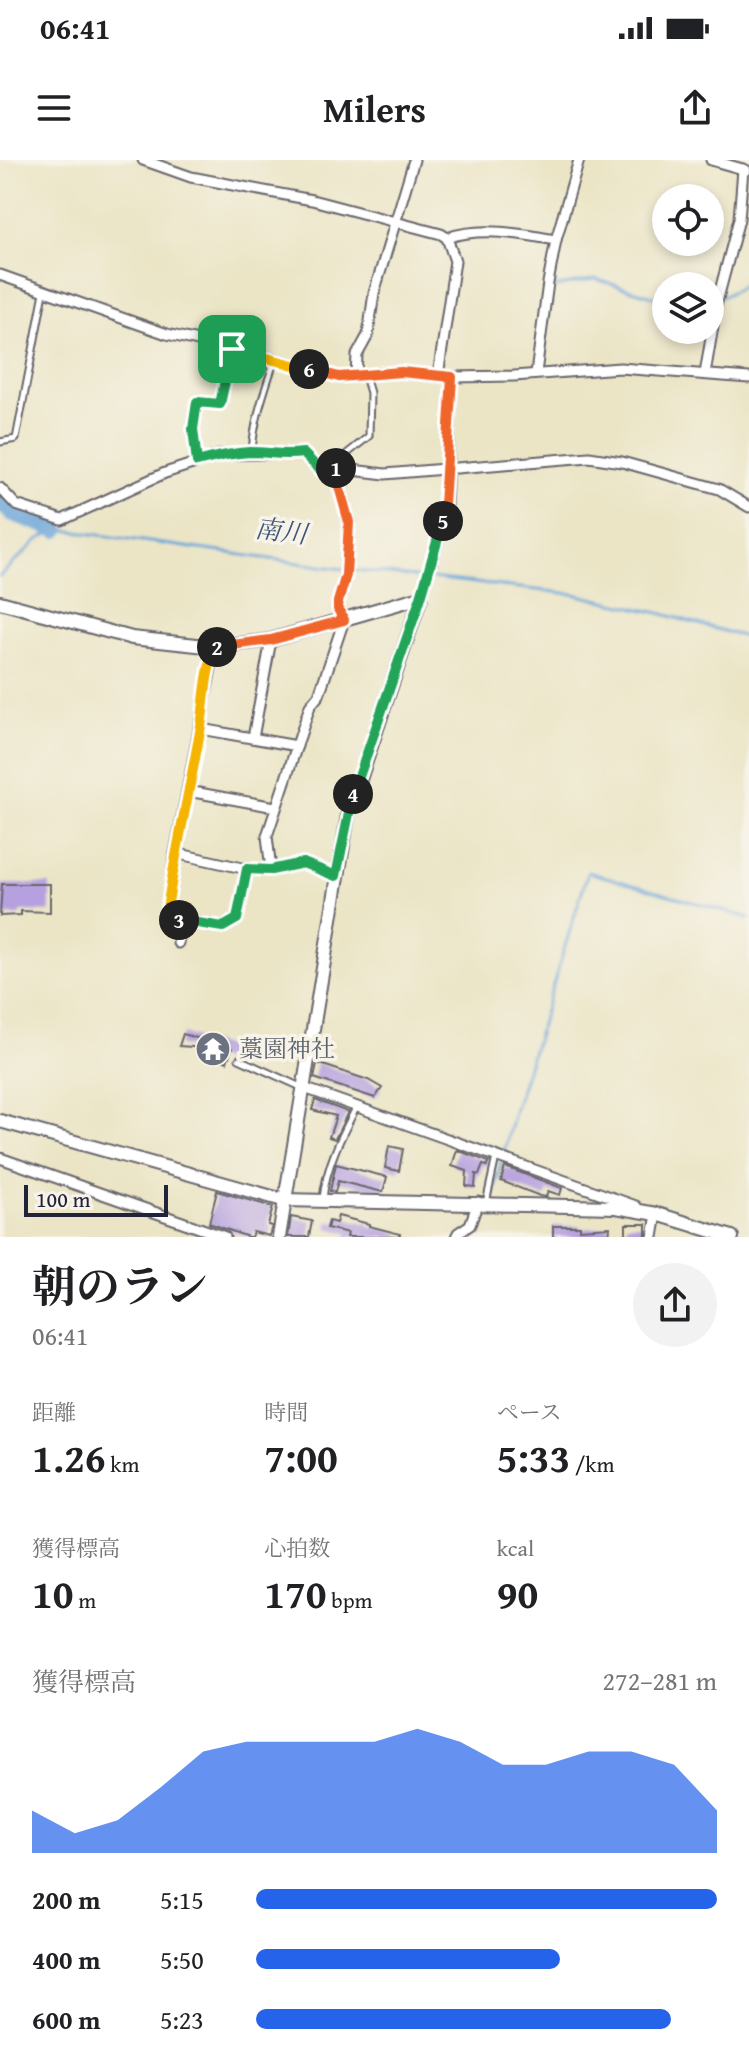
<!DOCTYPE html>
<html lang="ja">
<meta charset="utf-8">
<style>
:root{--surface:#fff;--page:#f2f2f2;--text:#202124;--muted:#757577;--accent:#2563eb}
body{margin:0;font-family:"Gentium Book Plus","Noto Serif JP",serif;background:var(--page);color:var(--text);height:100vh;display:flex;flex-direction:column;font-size:30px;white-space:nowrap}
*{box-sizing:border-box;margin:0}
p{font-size:26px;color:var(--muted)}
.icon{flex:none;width:44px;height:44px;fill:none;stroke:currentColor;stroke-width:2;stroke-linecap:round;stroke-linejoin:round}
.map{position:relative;height:1077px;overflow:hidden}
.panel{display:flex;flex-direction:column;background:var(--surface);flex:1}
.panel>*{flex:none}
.buttons{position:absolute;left:652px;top:24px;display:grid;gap:16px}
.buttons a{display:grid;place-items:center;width:72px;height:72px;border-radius:50%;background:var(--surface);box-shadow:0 4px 12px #0003;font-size:40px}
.scale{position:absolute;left:24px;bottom:20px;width:144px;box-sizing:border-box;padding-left:8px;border:4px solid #22223b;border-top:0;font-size:22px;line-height:28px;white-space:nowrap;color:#22223b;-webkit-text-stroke:6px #f7f3e8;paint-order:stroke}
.pin{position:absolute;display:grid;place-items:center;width:68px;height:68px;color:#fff;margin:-34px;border-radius:16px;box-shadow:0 4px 12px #0006}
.km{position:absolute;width:40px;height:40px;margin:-20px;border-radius:50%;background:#222;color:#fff;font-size:22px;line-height:40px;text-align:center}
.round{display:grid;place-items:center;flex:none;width:84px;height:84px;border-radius:42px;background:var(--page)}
.head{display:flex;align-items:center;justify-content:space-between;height:136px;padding:0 32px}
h1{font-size:44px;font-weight:700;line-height:60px}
.stats{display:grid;grid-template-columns:repeat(3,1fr);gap:12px;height:136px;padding:8px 32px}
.stats div{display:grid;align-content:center}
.stats b{font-size:40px;font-weight:700}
.stats small{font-size:22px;font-weight:400}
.stats p{font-size:22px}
.chart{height:224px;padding:16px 32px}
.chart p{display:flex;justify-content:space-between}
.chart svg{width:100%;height:144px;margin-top:8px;fill:var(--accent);opacity:.7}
ul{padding:0 32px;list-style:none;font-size:26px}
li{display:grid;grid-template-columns:128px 96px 1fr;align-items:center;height:60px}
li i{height:20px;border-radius:10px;background:var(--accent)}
.status{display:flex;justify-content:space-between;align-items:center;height:56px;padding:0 40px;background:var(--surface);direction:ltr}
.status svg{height:22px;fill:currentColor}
header{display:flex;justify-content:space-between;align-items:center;height:104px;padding:0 32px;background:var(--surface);font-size:36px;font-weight:700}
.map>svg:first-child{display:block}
</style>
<div class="status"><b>06:41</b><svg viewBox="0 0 49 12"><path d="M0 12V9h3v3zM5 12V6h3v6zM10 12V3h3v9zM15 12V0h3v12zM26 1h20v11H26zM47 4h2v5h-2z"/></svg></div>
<header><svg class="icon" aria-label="menu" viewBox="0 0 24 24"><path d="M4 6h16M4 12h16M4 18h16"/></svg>Milers<svg class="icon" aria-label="share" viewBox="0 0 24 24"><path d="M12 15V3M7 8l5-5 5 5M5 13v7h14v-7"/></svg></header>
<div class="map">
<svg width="749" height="1077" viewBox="0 0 749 1077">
<rect width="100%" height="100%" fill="#f7f3e8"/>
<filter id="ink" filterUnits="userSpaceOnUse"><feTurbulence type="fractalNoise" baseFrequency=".0125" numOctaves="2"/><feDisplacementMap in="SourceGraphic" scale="16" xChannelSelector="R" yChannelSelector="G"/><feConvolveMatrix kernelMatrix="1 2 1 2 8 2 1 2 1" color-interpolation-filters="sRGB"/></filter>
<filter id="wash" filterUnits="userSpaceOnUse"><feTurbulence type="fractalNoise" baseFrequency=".006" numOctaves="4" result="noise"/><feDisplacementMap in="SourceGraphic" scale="32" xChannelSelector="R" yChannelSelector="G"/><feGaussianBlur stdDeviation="1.8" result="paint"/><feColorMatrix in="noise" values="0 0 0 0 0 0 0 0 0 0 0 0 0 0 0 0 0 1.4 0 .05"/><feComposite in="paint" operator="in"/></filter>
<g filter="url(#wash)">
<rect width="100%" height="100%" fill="#ebe5c6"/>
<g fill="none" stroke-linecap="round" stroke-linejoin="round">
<g stroke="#68a3d8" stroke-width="3">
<polyline points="551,128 595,119 666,140"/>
<polyline points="722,137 749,122"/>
<polyline points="0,416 38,380 57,369 327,407 423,418"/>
<polyline points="431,418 573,434 659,453 749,478"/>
<polyline points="492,1039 515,948 588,712 749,758"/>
<polyline points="467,1077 489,1050"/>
</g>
<polyline stroke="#68a3d8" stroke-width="18" points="0,341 11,352 57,369"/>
</g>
<g id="blocks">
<g fill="#b6a0df">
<polygon points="2,724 50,724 50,752 21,751 21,755 0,756"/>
<polygon points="183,874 232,888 227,902 193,887 179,886"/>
<polygon points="317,903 368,920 382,928 375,938 314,918"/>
<polygon points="315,940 348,952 335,979 329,977 336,956 312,950"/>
<polygon points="389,986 403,989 399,1011 385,1008"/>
<polygon points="457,990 489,1002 487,1006 483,1005 479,1015 476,1014 475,1027 466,1026 467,1011 452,1006"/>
<polygon points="336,1004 387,1017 383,1032 338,1021 335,1032 330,1031"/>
<polygon points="505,1007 562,1028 560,1035 548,1031 546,1037 540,1036 501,1021"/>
<polygon points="217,1031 273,1047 268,1065 272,1066 269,1076 253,1072 251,1077 248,1077 209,1063"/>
<polygon points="338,1056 369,1064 369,1066 400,1074 400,1077 347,1077 348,1073 327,1068 329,1061 336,1063"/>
<polygon points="291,1057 312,1061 309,1077 288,1077"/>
<rect x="626" y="1064" width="20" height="13"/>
<polygon points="553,1066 580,1066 580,1069 610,1067 609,1077 553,1077"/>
</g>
</g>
</g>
<g filter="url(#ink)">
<use href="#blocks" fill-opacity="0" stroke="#68666c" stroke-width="2"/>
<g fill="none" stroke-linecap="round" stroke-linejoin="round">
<defs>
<g id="lane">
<polyline points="0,282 16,279 44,132"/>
<path d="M252 292C254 259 265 230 275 199"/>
<polyline points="197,302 193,269 197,242 220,244 232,190"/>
<polyline points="336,307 343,297 369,276 370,233 365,216"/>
<polyline points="239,899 303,928"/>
<path d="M323 1039C326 1006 341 977 356 948"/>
<polyline points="486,1043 496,997"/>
</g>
<g id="street">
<path d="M143 0 191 17 312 40 441 74 447 78C480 66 523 74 556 80"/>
<polyline points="711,0 746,10"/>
<polyline points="0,115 167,174 264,196 339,217 401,212 452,217 514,216 620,208 749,218"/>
<polyline points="536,213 548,123 556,80 579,0"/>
<polyline points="705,214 717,142 739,59 743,9"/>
<polyline points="356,216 357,195 368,175 374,133 414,0"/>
<polyline points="438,216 455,101 447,78"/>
<polyline points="0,328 16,345 62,360 165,313 220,295 303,293 320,310 336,308 385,314 589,297 622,302 719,329 749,347"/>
<polyline points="421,437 440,375 446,345 452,217"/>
<polyline points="215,487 175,693 166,756 223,767 237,759 247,709"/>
<polyline points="201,569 297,586"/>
<polyline points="253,578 271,480"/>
<polyline points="188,631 275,647"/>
<polyline points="175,693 247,709 271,710 303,703 336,716"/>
<polyline points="271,710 267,676 310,546 319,535 344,460 338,449 338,442 346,415 349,362 336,316 336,308"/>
<polyline points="178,783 182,760"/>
<polyline points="304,928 636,1046"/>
<polyline points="0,998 225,1077"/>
<polyline points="456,1077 458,1073 470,1065 478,1042"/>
<polyline points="653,1077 657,1054 653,1053"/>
</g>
<g id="secondary">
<polyline points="0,442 132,478 215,487 271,480 421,437"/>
<polyline points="0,961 283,1040 616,1047 657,1054 732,1077"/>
<polyline points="279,1077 348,655 421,437"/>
</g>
</defs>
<use href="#lane" stroke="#68666c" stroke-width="9"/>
<use href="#street" stroke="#68666c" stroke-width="13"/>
<use href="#secondary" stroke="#68666c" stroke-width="16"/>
<use href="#lane" stroke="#fff" stroke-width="5"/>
<use href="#street" stroke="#fff" stroke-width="9"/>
<use href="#secondary" stroke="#fff" stroke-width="12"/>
</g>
</g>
<g fill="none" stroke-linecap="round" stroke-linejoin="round" filter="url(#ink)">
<defs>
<path id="split-1" d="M232 189 220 244 197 242 193 269 197 302C215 297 231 293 250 292 269 292 282 296 303 293L320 310 336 308"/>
<polyline id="split-2" points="217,487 271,480 344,460 338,449 338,442 346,415 349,362 336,316 336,308"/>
<path id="split-3" d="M179 760 166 756C175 692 190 629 201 566 205 542 205 507 217 487"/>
<polyline id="split-4" points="179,760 223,767 237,759 247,709 271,710 303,703 336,716 353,634"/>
<polyline id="split-5" points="353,634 421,437 443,361"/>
<polyline id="split-6" points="309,209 339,217 401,212 452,217 443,361"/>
<polyline id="split-7" points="232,189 309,209"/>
</defs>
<use href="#split-1" stroke="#fff" stroke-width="16"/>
<use href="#split-2" stroke="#fff" stroke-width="16"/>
<use href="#split-3" stroke="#fff" stroke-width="16"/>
<use href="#split-4" stroke="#fff" stroke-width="16"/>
<use href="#split-5" stroke="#fff" stroke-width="16"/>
<use href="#split-6" stroke="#fff" stroke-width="16"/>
<use href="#split-7" stroke="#fff" stroke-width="16"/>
<use href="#split-1" stroke="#22a559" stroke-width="10"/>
<use href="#split-2" stroke="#f0652b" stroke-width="10"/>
<use href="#split-3" stroke="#f5b400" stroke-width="10"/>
<use href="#split-4" stroke="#22a559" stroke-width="10"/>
<use href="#split-5" stroke="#22a559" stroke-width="10"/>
<use href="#split-6" stroke="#f0652b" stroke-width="10"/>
<use href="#split-7" stroke="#f5b400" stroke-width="10"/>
</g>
<defs>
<symbol id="temple-disc" viewBox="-11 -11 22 22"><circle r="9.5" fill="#6b7280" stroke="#f7f3e8"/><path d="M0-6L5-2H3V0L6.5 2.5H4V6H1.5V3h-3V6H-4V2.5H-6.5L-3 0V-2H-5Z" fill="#fff"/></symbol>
</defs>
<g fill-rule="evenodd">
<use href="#temple-disc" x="193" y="869" width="40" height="40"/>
</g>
<g text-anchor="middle" stroke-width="7" stroke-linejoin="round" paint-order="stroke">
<g font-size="24" fill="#5b616d" stroke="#f7f3e8" text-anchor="start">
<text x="239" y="897">藁園神社</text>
</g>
<g font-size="26" font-style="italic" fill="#3e567a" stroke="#f7f3e8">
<text transform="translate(281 371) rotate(7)" y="9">南川</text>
</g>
</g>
</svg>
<div class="buttons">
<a><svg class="icon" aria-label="locate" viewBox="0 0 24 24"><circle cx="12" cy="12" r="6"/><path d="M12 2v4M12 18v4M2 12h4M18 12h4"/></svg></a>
<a><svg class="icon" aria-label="layers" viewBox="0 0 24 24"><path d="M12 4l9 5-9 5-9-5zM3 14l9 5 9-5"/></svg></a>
</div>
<div class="scale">100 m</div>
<div class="pin" style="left:232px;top:189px;background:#1e9e55"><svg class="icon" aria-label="arrive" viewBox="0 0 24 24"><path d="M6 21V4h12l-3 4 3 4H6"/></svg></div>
<b class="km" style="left:336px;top:308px">1</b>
<b class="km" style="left:217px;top:487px">2</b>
<b class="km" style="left:179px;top:760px">3</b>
<b class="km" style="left:353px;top:634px">4</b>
<b class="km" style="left:443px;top:361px">5</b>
<b class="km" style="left:309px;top:209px">6</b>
</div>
<section class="panel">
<div class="head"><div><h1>朝のラン</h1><p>06:41</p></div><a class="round"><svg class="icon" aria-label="share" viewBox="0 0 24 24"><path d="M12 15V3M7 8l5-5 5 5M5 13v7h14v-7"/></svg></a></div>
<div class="stats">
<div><p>距離</p><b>1.26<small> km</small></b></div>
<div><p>時間</p><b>7:00</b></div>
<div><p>ペース</p><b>5:33<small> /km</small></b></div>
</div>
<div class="stats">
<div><p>獲得標高</p><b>10<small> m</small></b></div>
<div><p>心拍数</p><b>170<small> bpm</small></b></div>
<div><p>kcal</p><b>90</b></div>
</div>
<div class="chart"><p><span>獲得標高</span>272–281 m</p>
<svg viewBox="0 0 160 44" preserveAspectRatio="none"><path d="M0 44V31L10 38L20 34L30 24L40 13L50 10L60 10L70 10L80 10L90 6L100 10L110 17L120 17L130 13L140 13L150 17L160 31V44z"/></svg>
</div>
<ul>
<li><b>200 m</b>5:15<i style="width:100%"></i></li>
<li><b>400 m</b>5:50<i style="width:66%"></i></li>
<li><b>600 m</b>5:23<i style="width:90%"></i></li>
</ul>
</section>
